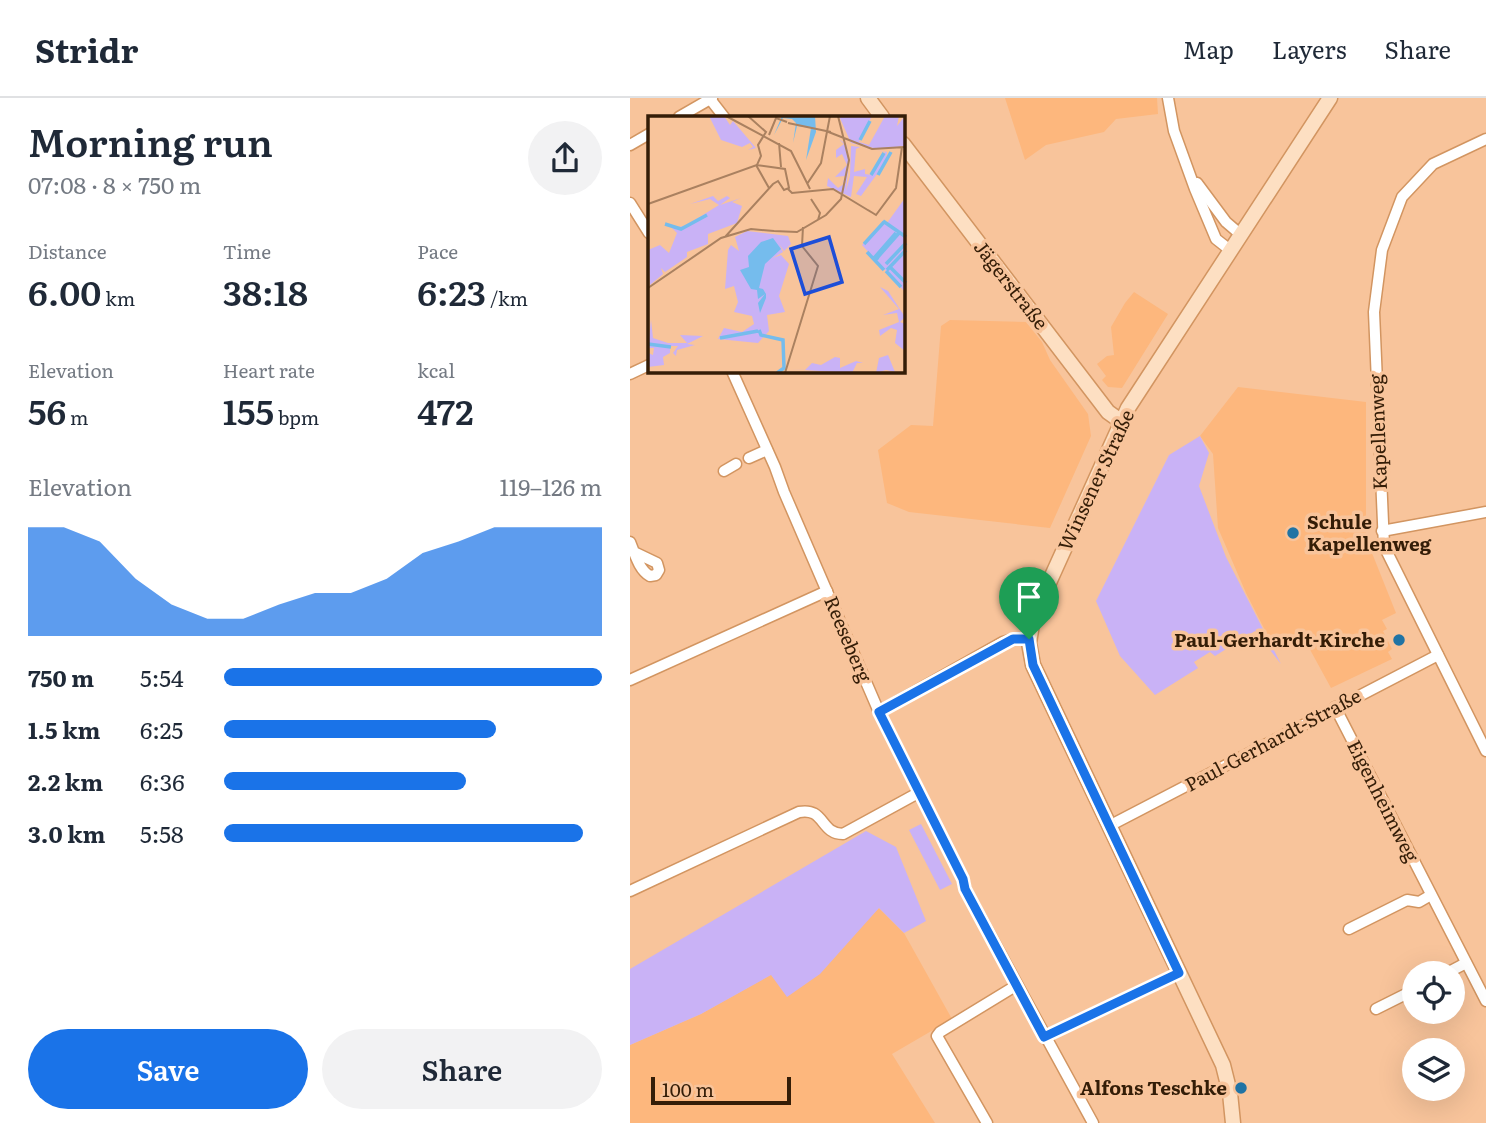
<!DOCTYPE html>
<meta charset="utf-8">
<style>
:root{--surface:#fff;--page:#f2f2f3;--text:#1f2937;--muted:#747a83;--line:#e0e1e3;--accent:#1a73e8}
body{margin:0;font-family:Literata,serif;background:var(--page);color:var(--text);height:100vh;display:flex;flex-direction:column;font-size:26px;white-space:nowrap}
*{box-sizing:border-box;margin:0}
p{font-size:23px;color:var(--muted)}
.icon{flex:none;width:38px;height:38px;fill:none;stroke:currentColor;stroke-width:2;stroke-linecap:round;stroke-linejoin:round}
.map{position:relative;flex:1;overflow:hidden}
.details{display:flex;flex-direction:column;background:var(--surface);width:630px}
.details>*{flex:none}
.tools{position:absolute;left:772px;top:863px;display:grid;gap:14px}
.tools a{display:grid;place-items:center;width:63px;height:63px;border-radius:50%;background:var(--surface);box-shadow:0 7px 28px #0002;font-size:35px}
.scale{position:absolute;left:21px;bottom:18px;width:140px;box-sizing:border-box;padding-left:7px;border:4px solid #341d07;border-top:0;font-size:19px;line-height:24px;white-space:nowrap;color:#341d07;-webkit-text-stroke:5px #f8c49b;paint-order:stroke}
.pin{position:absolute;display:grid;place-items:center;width:60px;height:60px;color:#fff;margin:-72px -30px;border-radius:50% 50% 50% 0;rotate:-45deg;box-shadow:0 0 7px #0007}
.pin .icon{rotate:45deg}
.round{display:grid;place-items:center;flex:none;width:74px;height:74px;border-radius:37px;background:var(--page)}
.head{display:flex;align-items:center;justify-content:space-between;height:119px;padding:0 28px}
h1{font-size:38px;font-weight:600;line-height:52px}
.stats{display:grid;grid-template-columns:repeat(3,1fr);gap:10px;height:119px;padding:7px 28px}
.stats div{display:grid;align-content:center}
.stats b{font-size:35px;font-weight:600}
.stats small{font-size:19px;font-weight:400}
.stats p{font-size:19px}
.chart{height:196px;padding:14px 28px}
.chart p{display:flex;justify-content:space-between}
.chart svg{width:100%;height:126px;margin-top:7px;fill:var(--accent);opacity:.7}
.button{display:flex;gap:14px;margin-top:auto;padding:14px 28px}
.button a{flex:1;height:80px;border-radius:42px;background:var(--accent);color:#fff;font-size:28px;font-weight:600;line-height:80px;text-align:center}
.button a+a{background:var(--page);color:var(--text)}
ul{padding:0 28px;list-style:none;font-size:23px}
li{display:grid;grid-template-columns:112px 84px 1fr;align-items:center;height:52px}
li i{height:18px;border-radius:9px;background:var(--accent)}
header{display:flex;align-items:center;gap:42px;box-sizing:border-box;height:98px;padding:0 35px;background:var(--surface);border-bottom:2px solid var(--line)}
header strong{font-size:33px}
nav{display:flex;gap:38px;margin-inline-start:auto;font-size:24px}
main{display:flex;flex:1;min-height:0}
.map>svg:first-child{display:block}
</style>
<header>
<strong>Stridr</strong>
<nav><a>Map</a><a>Layers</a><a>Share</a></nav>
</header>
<main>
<section class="details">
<div class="head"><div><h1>Morning run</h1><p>07:08 · 8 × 750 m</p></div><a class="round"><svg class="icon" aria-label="share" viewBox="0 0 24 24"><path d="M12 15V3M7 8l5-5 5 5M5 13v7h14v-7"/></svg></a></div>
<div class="stats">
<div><p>Distance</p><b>6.00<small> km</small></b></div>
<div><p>Time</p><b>38:18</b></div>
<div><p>Pace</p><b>6:23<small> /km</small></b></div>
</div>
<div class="stats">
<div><p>Elevation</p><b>56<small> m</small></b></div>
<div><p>Heart rate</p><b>155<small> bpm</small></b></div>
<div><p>kcal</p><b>472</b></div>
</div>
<div class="chart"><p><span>Elevation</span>119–126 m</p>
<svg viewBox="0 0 160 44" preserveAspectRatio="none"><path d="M0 44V6L10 6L20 11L30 24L40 33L50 38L60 38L70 33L80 29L90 29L100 24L110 15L120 11L130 6L140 6L150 6L160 6V44z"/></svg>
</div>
<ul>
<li><b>750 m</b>5:54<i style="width:100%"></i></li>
<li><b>1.5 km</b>6:25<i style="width:72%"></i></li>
<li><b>2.2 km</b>6:36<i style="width:64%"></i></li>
<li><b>3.0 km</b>5:58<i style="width:95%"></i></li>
</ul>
<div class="button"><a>Save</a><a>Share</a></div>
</section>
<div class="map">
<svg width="856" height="1025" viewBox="0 0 856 1025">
<rect width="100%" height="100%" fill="#f8c49b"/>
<g fill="#fdb77d">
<polygon points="375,0 527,0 528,16 486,21 474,34 416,47 395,62"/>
<polygon points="504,194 538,216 492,290 478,289 472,282 476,278 467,266 477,258 484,257 481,229 495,205"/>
<polygon points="320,222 396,224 412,244 420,262 458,316 461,338 420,430 279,414 257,405 248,352 281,327 303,328 311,228"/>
<polygon points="608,289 736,304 736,440 766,515 752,522 757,531 753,533 762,551 758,554 762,561 701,590 672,537 644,550 616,495 588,430 583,356 570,338"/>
<polygon points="249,810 274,835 322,921 262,956 305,1025 0,1025 0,947 71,916 142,876 158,898"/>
</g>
<g fill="#c9b2f6">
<polygon points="570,338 579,355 569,388 596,459 651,566 625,533 585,558 580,554 564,564 568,570 525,597 490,558 466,503 539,357"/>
<polygon points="291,726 322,786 310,792 279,732"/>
<polygon points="236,733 266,749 296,823 274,835 249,810 190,876 157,899 141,877 71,916 0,947 0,871"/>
</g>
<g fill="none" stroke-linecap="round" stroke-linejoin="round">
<defs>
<g id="street">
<polyline points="538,0 544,33 565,91 586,141 600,152"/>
<polyline points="80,1 94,19"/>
<polyline points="49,19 82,0"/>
<polyline points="856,41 803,66 772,99 752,152 744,214 754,448 856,653"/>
<polyline points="0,47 19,36"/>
<polyline points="567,85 596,124 610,136"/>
<polyline points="0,105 19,135"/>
<polyline points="102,273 145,369 154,394 249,614 333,781 335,791 463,1025"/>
<polyline points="0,276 19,267"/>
<polyline points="119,360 137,352"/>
<polyline points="94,373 106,366"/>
<polyline points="752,433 856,414"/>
<path d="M0 444C5 456 9 472 20 478L26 477 29 472 27 465 4 454"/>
<polyline points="0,582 197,493"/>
<polyline points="705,609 856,903"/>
<polyline points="249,614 373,544 383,541 399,542"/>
<polyline points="479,728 808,557"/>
<path d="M0 793 169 714C195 709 190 736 213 736L288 695"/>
<polyline points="719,831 777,802 789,804 801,797"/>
<polyline points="817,875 836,865"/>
<polyline points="746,911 784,892"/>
<polyline points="414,939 549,875"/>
<polyline points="357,1025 307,938 310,934 387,887"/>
</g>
<g id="secondary">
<polyline points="238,0 252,19"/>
<polyline points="273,46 478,314 492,324"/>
<polyline points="603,1025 600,995 593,967 403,567 399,545 403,520 498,310 700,0"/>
</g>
</defs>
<use href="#street" stroke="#d29561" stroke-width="13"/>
<use href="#secondary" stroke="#d29561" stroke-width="17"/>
<use href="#street" stroke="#fff" stroke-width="10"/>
<use href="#secondary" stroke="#fddfc2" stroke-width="14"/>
</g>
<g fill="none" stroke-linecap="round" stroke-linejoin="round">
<defs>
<polygon id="route" points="383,541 399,541 403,567 549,875 414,939 335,791 333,781 249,614"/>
</defs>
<use href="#route" stroke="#fff" stroke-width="14"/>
<use href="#route" stroke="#1a73e8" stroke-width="9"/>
</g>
<g fill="#2073a4" stroke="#f8c49b" stroke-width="2.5">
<circle cx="663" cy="435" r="7"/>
<circle cx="769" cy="542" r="7"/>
<circle cx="611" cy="990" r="7"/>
</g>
<g text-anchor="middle" stroke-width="7" stroke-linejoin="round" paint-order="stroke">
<g font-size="19" fill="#341d07" stroke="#f8c49b">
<text transform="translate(381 187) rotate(52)" y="7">Jägerstraße</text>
<text transform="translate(748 334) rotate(-92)" y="7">Kapellenweg</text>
<text transform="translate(466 382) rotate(-65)" y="7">Winsener Straße</text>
<text transform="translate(218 541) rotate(67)" y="7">Reeseberg</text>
<text transform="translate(643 642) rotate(-28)" y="7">Paul-Gerhardt-Straße</text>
<text transform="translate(753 703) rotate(63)" y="7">Eigenheimweg</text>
</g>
<g font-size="19" font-weight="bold" fill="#341d07" stroke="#f8c49b" text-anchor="end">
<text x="677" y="431" text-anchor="start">Schule<tspan x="677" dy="22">Kapellenweg</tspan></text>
<text x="755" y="549">Paul-Gerhardt-Kirche</text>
<text x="597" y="997">Alfons Teschke</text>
</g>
</g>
<g transform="translate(18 18)">
<rect width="257" height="257" fill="#f8c49b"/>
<path d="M61 0H76L82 9 85 5 108 32 100 34 105 31 102 27 94 31 73 24ZM191 0H224L211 26 221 29 237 0H251L249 10 257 0V30L230 33 203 27ZM191 23 198 28 200 36V55L198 75 202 60 203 30 212 31 208 33 206 56 217 53V58L223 59 237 36 229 34 239 36 237 47 213 80 208 78 219 61 206 60 203 81 179 70 180 62 190 72 199 66 195 67 197 60 187 61 199 49 194 38 188 42V34L196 28ZM65 80 70 85 79 80 82 82 72 89 93 82 84 86 94 90 89 107 60 118V128L39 136V141L17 156 13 152 15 158 2 169 0 134 12 129 21 137 29 117 24 112 37 110 71 89 62 83 42 88ZM257 82V120L252 117 257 121V176L214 129 236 106 245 112 239 107ZM99 115 140 120 143 128 136 135 132 129 135 136 125 142 133 139 141 148 131 180 137 196 119 199 121 215 110 227 70 223 76 212 94 216 106 208 104 200 86 196 90 186 86 170 77 173 80 134 83 129 91 135 87 121ZM232 171 240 175 257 201 252 206 257 208V235L247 227 249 214 243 212 232 220 231 214 251 206 249 197 235 199 251 193ZM3 204 5 222 20 227H39L32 219 55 220 39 228 47 229 29 234 28 240 25 237 30 230H22V237L15 241 16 249 0 251V237L5 239 6 232H0ZM240 239 247 256 253 257 238 254 228 257 231 242ZM187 241 192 242V252L208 245 215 247H209L204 257 139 253 157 254 164 247 173 249Z" fill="#c9b2f6"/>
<path d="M134 0H167L168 16 158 44 163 12 149 10 145 27 148 7 144 3 135 2 126 19ZM125 122 133 133 117 148 111 172 115 173 118 178V182L112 197 110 187 117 178 110 183 109 174 103 173 92 154 101 151 100 140 113 126Z" fill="#75bced"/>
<path fill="none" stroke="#75bced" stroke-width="3.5" d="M212 24 222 5M223 59 236 37M230 59 243 36M235 105 258 121M17 108 33 113 59 99M216 128 236 106M219 136 236 154M229 142 251 117M230 144 227 141 248 117M238 148 258 127M243 152 258 167M239 154 258 134M238 155 253 171M111 214 113 219 135 224 136 252 129 257M72 222 110 215M0 228 23 231"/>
<path fill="none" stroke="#aa8160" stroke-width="2" d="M78 0 143 35 162 73M140 7 183 16M178 15 224 33 257 31M121 19 128 2 139 6M131 27 133 51M108 49 121 72M159 68 173 47 182 0M140 73 144 77 185 73 223 96M163 83 172 97 170 104M0 88 109 49 113 40 110 29 118 16 100 0M220 94 228 99 248 72 254 31M126 115 149 116 178 99 193 83 201 44 190 0M77 121 125 68 130 65 136 74 141 72 137 53 108 49M0 172 73 122 103 113 126 115M137 257 170 150 154 130 155 111"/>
<path fill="#1d4ed8" fill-opacity="0.15" stroke="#1d4ed8" stroke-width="3.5" d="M181 121 194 166 157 178 143 133Z"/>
<rect width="257" height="257" fill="none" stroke="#341d07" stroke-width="3.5"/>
</g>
</svg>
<div class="tools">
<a><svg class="icon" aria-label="locate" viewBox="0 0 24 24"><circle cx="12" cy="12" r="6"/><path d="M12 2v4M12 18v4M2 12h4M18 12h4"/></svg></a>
<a><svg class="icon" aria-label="layers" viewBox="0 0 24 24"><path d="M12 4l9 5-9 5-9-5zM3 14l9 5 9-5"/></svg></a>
</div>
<div class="scale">100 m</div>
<div class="pin" style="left:399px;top:541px;background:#1e9e55"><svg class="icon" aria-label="arrive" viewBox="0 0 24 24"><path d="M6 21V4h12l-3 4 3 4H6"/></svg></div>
</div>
</main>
